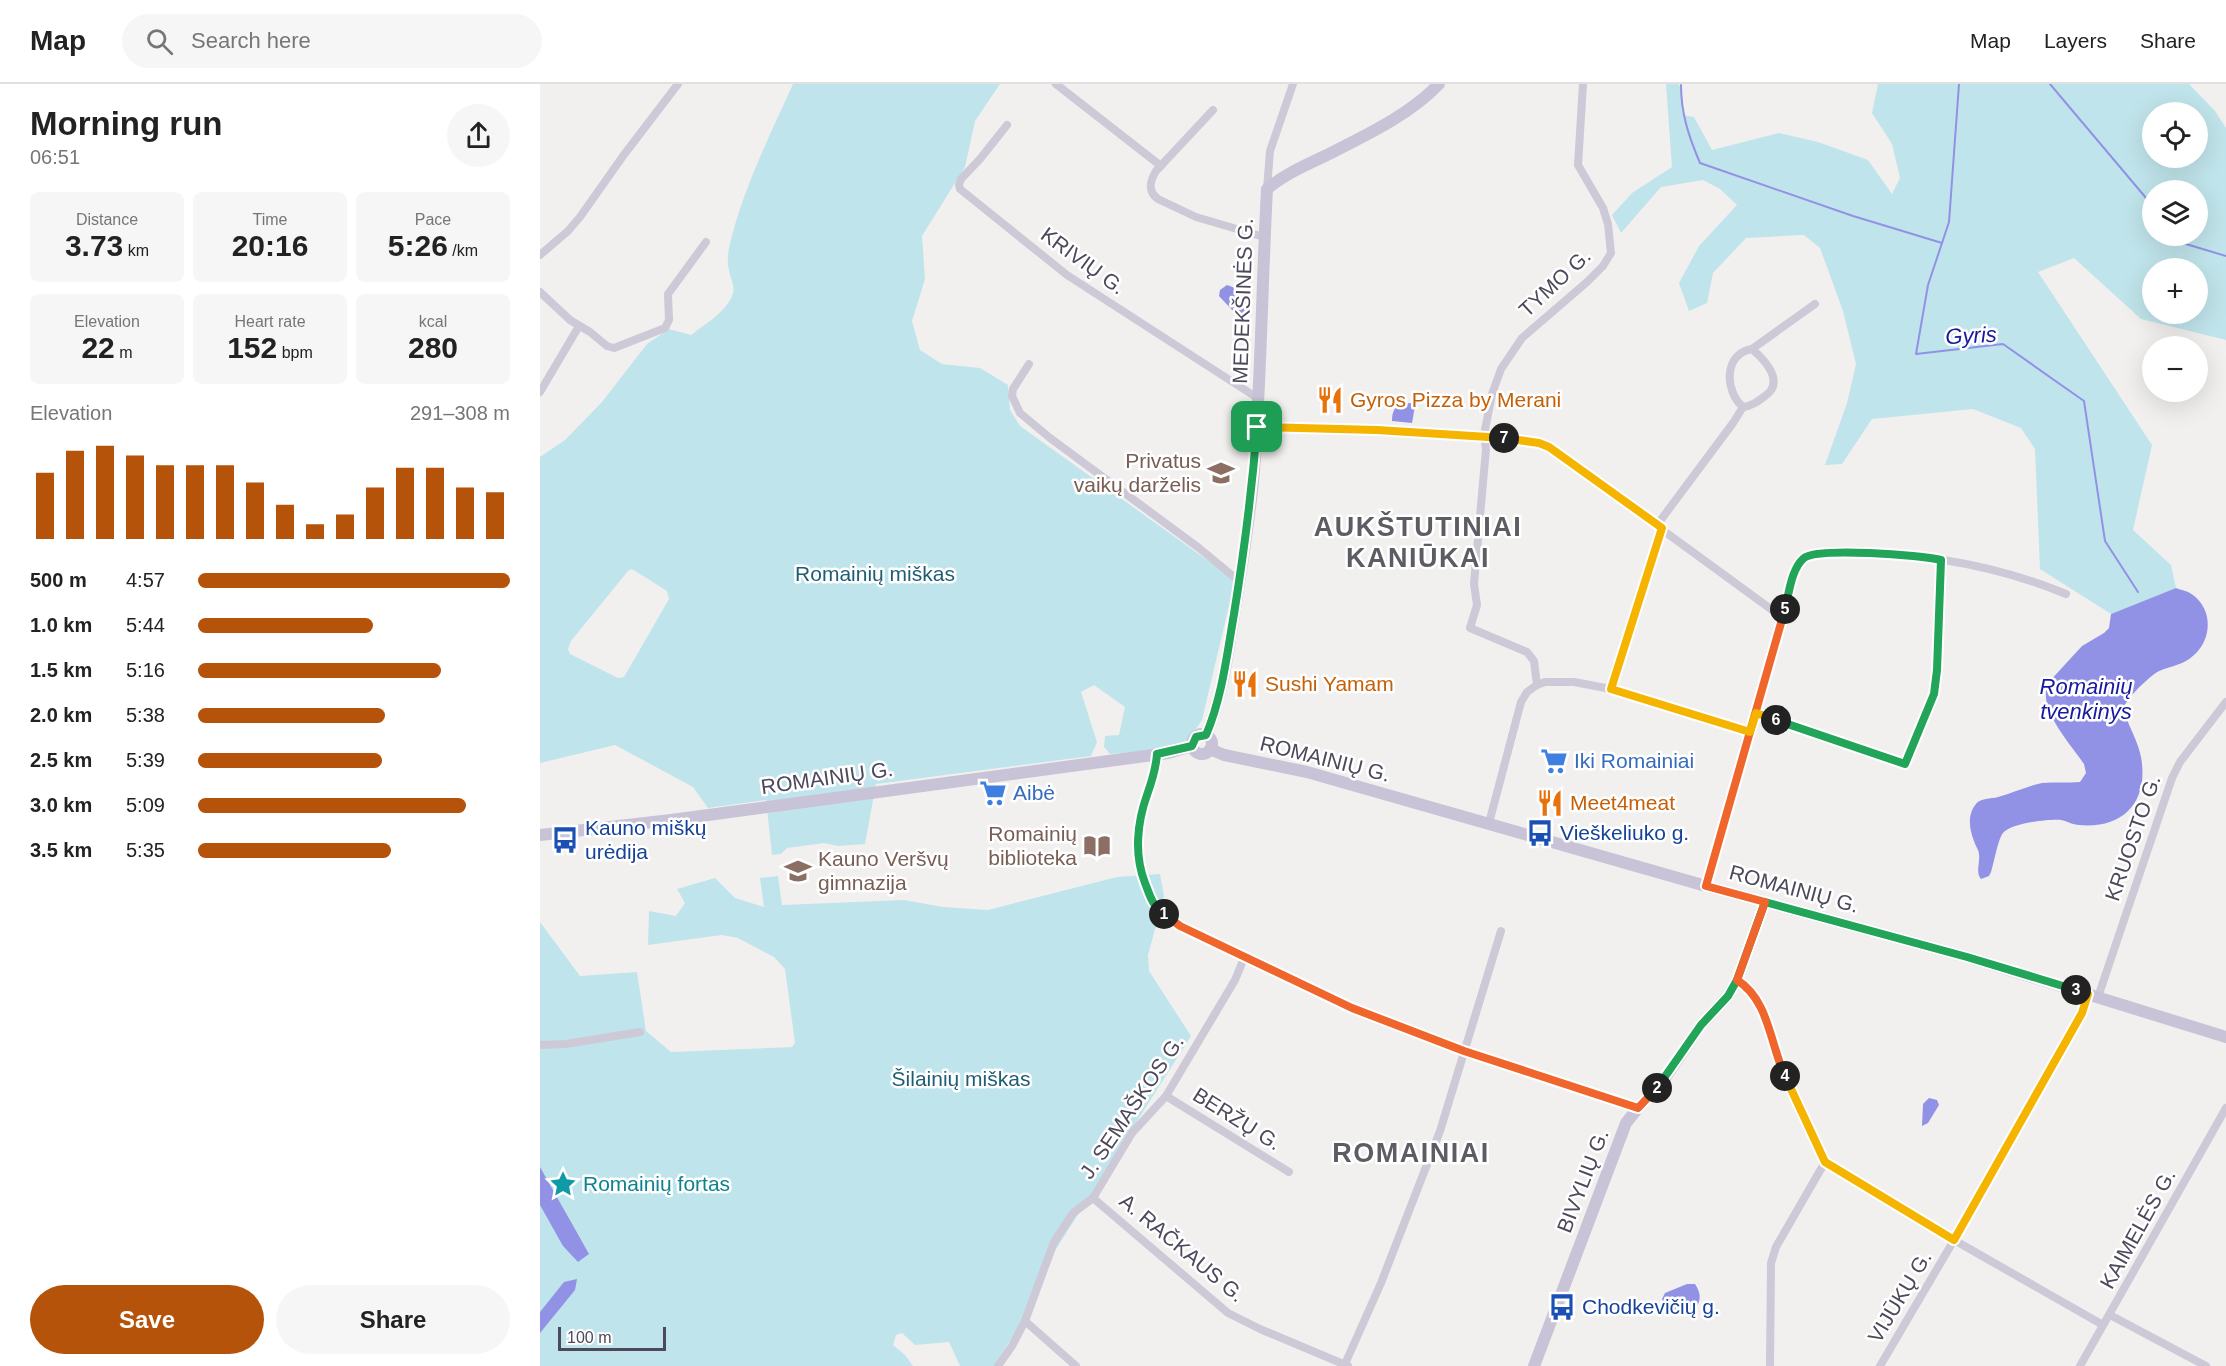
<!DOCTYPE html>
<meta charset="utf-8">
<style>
:root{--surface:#fff;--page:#f6f6f6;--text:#222;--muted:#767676;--line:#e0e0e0;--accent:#b45309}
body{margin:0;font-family:Helvetica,sans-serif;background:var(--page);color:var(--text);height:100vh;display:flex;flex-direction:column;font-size:22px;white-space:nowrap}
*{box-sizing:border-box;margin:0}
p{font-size:20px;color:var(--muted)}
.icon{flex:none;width:33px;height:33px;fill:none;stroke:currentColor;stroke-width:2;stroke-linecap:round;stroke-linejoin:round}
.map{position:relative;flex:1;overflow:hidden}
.drawer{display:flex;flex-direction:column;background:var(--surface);width:540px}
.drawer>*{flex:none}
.tools{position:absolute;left:1602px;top:18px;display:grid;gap:12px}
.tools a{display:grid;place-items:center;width:66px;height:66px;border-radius:50%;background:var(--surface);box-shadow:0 6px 24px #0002;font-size:30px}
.scale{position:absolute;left:18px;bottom:15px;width:108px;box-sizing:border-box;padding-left:6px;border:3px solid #4d485a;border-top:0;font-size:16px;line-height:21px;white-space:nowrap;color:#4d485a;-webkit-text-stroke:4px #fff;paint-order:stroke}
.pin{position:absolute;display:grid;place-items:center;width:51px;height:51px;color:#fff;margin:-26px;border-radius:12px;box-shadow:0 3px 9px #0006}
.km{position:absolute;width:30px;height:30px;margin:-15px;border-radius:50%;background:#222;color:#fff;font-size:16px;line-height:30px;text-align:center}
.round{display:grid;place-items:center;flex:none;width:63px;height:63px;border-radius:32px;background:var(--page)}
.head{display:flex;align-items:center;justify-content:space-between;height:102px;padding:0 30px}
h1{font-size:33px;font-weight:700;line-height:45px}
.stats{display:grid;grid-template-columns:repeat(3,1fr);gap:9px;height:102px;padding:6px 30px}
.stats div{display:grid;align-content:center;border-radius:9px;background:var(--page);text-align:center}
.stats b{font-size:30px;font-weight:700}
.stats small{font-size:16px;font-weight:400}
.stats p{font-size:16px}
.chart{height:168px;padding:12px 30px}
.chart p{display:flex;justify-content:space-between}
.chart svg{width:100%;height:108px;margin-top:6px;stroke:var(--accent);stroke-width:6}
.primary-button{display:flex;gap:12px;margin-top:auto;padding:12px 30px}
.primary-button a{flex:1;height:69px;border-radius:36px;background:var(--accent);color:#fff;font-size:24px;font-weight:700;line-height:69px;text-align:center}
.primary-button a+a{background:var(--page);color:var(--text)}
ul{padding:0 30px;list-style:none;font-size:20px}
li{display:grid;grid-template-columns:96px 72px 1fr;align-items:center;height:45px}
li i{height:15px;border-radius:8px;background:var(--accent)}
header{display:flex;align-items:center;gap:36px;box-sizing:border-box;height:84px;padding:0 30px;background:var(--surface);border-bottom:2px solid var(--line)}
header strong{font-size:28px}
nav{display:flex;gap:33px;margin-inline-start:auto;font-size:21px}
.search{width:420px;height:54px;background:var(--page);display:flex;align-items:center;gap:15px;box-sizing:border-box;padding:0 21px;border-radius:33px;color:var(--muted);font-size:22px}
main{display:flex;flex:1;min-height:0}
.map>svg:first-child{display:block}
</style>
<header>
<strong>Map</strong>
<div class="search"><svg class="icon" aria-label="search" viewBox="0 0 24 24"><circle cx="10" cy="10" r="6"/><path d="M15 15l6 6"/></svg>Search here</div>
<nav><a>Map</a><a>Layers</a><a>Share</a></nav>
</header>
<main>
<section class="drawer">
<div class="head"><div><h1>Morning run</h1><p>06:51</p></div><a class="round"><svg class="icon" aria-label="share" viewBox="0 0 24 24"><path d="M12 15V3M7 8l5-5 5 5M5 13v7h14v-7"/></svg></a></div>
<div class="stats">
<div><p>Distance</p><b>3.73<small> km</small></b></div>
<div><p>Time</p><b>20:16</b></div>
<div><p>Pace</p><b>5:26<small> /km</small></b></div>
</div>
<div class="stats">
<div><p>Elevation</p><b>22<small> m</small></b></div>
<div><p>Heart rate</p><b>152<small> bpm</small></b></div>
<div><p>kcal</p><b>280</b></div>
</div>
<div class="chart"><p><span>Elevation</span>291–308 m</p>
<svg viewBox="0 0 160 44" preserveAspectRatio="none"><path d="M5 44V17M15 44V8M25 44V6M35 44V10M45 44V14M55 44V14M65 44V14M75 44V21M85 44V30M95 44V38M105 44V34M115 44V23M125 44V15M135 44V15M145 44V23M155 44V25"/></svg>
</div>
<ul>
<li><b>500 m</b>4:57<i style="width:100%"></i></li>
<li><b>1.0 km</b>5:44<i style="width:56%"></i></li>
<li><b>1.5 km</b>5:16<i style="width:78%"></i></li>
<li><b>2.0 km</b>5:38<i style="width:60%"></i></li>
<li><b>2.5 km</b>5:39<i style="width:59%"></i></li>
<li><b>3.0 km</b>5:09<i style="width:86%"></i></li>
<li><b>3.5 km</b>5:35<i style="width:62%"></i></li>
</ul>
<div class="primary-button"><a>Save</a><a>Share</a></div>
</section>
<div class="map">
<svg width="1686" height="1282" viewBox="0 0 1686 1282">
<rect width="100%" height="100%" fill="#f1f0ef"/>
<g fill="#c0e4eb" fill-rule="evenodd">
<path d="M253 0H460L435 37 425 83 382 152 385 195 372 237 380 266 402 280 440 284 468 301 470 326 480 342 695 496 662 636 650 654 632 665 570 670 564 663 565 652 579 651 585 623 554 601 541 608 557 658 551 672 336 700 325 760 298 762 284 759 247 764 241 770 232 771 226 716 168 724 153 703 75 661 0 679V373L25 356 62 318 107 260 129 245 151 251C165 240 188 227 193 209 195 201 190 194 189 186 187 180 188 170 189 164 202 107 229 53 253 0ZM92 485 127 507 129 515 84 593 78 594 30 570 28 565 31 557 88 487Z"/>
<path d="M1126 0H1138L1142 4 1143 31 1154 33 1172 66 1239 49 1278 58 1328 76 1352 110 1360 94 1352 60 1332 29 1338 0H1649L1675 27 1686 44V256L1601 235 1534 174 1498 188 1612 361 1593 446 1631 481 1636 504 1571 530 1500 485 1495 365 1481 344 1433 325 1332 335 1302 380 1285 381 1307 319 1316 280 1303 227 1280 164 1264 151 1206 154 1173 189 1167 219 1149 227 1139 199 1159 162 1197 121 1180 105 1163 96 1121 103 1081 149 1072 131 1092 109 1132 83ZM1612 28H1658V74H1612ZM1612 106H1658V152H1612ZM1612 184H1658V230H1612Z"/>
<polygon points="620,790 624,812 608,871 609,887 651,952 499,1192 479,1243 454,1282 420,1282 409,1258 375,1261 362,1249 356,1251 353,1261 365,1271 373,1282 0,1282 0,838 40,892 97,888 106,947 131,968 252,963 255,959 245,885 234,873 198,854 182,851 108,861 109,827 136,832 145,819 137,805 175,794 195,814 224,823 220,794 238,792 242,821 364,816 403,823 448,826 577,793"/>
</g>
<g fill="#9192e5">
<path d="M687 201C702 206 716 216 703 231L695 229 679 212 680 206Z"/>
<path d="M870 319 875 322 872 339 852 337C852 323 858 320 870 319Z"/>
<path d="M1636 504C1641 506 1648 507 1653 511 1673 526 1672 555 1654 571 1642 583 1624 582 1613 591 1603 599 1587 614 1583 625 1588 641 1598 657 1601 673 1609 717 1584 745 1539 741 1533 741 1527 737 1521 736 1509 735 1471 739 1463 749 1458 755 1454 779 1451 788L1449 792 1441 795C1434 787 1443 774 1437 764 1431 751 1425 733 1436 720 1440 714 1451 715 1458 713 1473 709 1487 702 1502 699 1515 698 1527 699 1540 698L1546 689 1544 680C1530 659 1497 625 1508 599L1542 562 1564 549 1569 544 1571 530Z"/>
<polygon points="1389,1014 1397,1016 1399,1021 1388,1039 1382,1042 1383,1020"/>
<polygon points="0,1083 49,1170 38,1178 23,1162 0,1121"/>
<polygon points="37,1195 35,1206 0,1249 0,1228 24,1198"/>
<path d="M1147 1200H1155C1170 1222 1146 1237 1125 1222L1122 1215 1125 1209Z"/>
</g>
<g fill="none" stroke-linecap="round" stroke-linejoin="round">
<g stroke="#9192e5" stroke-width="2">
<polyline points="1419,0 1409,138 1388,201 1376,270 1463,260 1544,317 1565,457 1598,508"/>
<polyline points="1510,0 1612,121"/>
<path d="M1141 1C1141 30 1149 53 1160 79L1313 132 1402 159"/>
<polyline points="1638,152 1646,160 1686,172"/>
</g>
<g stroke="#cdc9d7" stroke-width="8">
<polyline points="516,0 621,82"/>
<path d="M673 26 616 87C610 97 607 107 618 115L656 133 724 153"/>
<polyline points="467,41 440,75 421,95 419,101 420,105 527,191 719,315"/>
<polyline points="727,105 730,67 753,0"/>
<polyline points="0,171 28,147 40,133 83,72 138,0"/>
<polyline points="0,208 30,236 50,248 67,262 74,264 125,244 129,236 128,210 166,158"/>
<polyline points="1212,265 1275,220"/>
<polyline points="489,280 473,305 472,312 480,329 510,354 659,464 699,497"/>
<polyline points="0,308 39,242"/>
<polyline points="717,343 944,351 999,359 1009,363 1243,534"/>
<path d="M1117 441 1193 339 1203 323C1212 322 1217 318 1225 312 1245 298 1226 277 1212 265 1184 269 1184 307 1203 323"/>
<polyline points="997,601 994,577 987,568 930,544 937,521 934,500 946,365 944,351 952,310 961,285 982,254 1047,198 1063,182 1071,169 1068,140 1063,124 1038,81 1043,0"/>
<polyline points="1071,605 1122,444"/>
<polyline points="1216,629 1365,680 1394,610 1397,586 1401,476"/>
<polyline points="617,670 616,687 606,713 599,739 598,764 601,790 612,820 631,836 704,874 812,924 924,967 1098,1024"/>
<polyline points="949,739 981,618 987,608 997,601 1005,598 1034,598 1071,605 1210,648"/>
<path d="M1166 802 1256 487C1258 481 1261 476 1266 472 1276 466 1291 469 1302 469 1379 468 1456 481 1526 510"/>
<path d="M1197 896C1227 915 1230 955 1242 985 1255 1017 1270 1047 1285 1078L1236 1163 1231 1179 1230 1282"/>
<polyline points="1558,913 1632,694 1640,678 1686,618"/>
<polyline points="0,961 26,960 100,948"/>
<polyline points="626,1012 749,1088"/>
<polyline points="1285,1078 1414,1156 1563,1241"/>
<polyline points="553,1114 688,1229 720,1245 808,1282"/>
<polyline points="1570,1231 1666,1282"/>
<polyline points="485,1237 536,1282"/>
<polyline points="805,1280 841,1199 900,1047 961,847"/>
<polyline points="458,1282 472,1262 485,1237 514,1158 533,1129 553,1114 592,1049 626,1012 695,896 704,874"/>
<polyline points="1340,1282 1414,1156 1525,961 1542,929 1548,910"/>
<polyline points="1540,1282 1686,1024"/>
</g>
<g stroke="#c8c3d6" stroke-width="12">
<circle cx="662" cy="660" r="10"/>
<path d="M666 651C683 612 689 561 696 518 703 475 710 431 714 387 721 293 722 199 727 105 745 90 766 81 787 71 826 51 868 32 899 0"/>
<polyline points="670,665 684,671 767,688 1166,802 1427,873 1686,953"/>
<polyline points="0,751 131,736 628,669 652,662"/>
<polyline points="994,1282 1086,1039 1098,1024 1121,1000 1161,941 1188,912 1197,896 1225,818"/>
</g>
</g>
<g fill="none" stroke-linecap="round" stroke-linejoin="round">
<defs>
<path id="split-1" d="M624 830C611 819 611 814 605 799 594 771 597 739 607 711 612 697 616 685 617 670L652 662 656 653 666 651C682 614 687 570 694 530 704 468 712 406 717 343"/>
<polyline id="split-2" points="624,830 640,842 812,924 924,967 1098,1024 1117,1004"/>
<polyline id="split-3" points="1117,1004 1161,941 1188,912 1197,896 1225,818 1427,873 1536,906"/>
<polyline id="split-4" points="1245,992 1285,1078 1414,1156 1542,929 1548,910 1536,906"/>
<path id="split-5" d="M1245 992C1230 960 1229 916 1197 896L1225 818 1166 802 1245 525"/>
<path id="split-6" d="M1236 636 1365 680 1394 610 1397 586 1401 476C1381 471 1277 463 1264 474 1251 485 1249 510 1245 525"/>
<polyline id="split-7" points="964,354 999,359 1009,363 1122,444 1071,605 1210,648 1216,629 1236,636"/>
<polyline id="split-8" points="717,343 837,346 964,354"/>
</defs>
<use href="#split-1" stroke="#fff" stroke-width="12"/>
<use href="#split-2" stroke="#fff" stroke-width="12"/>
<use href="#split-3" stroke="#fff" stroke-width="12"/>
<use href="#split-4" stroke="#fff" stroke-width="12"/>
<use href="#split-5" stroke="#fff" stroke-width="12"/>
<use href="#split-6" stroke="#fff" stroke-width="12"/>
<use href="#split-7" stroke="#fff" stroke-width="12"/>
<use href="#split-8" stroke="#fff" stroke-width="12"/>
<use href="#split-1" stroke="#22a559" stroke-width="8"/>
<use href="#split-2" stroke="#f0652b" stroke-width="8"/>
<use href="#split-3" stroke="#22a559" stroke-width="8"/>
<use href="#split-4" stroke="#f5b400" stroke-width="8"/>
<use href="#split-5" stroke="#f0652b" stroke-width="8"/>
<use href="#split-6" stroke="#22a559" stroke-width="8"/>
<use href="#split-7" stroke="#f5b400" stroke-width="8"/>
<use href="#split-8" stroke="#f5b400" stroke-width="8"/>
</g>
<defs>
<symbol id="restaurant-bare" viewBox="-9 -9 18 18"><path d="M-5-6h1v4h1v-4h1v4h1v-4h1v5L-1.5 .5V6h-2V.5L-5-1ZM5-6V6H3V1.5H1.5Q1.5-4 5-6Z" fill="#e8710a" stroke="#fff" stroke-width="2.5" paint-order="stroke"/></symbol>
<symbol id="school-bare" viewBox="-9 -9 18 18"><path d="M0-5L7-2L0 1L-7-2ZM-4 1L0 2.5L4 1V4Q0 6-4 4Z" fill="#8d6e63" stroke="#fff" stroke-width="2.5" paint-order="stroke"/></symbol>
<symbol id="supermarket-bare" viewBox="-9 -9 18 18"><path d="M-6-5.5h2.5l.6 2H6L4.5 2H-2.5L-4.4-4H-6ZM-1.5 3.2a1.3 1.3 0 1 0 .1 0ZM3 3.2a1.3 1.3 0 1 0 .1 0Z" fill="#3f7fe0" stroke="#fff" stroke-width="2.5" paint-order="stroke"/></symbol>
<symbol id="bus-bare" viewBox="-9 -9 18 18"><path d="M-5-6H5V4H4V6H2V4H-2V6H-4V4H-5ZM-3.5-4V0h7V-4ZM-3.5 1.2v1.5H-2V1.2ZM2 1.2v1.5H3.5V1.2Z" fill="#1a4fb4" stroke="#fff" stroke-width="2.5" paint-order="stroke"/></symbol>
<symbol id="library-bare" viewBox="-9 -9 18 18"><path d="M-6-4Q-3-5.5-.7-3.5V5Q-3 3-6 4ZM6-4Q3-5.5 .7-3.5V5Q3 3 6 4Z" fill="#8d6e63" stroke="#fff" stroke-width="2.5" paint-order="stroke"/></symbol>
<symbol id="sight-bare" viewBox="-9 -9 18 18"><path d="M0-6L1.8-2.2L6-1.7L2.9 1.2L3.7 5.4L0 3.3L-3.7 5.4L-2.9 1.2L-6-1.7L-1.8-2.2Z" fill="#0f9aa8" stroke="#fff" stroke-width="2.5" paint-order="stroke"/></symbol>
</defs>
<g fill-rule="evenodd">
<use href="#restaurant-bare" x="771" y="297" width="38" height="38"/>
<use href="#school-bare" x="662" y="370" width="38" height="38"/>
<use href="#restaurant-bare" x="686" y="581" width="38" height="38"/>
<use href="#supermarket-bare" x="995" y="658" width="38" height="38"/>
<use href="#supermarket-bare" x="434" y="690" width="38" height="38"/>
<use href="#restaurant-bare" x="991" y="700" width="38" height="38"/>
<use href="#bus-bare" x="981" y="730" width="38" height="38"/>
<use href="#bus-bare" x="6" y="737" width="38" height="38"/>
<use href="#library-bare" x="538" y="743" width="38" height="38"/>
<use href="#school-bare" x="239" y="768" width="38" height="38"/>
<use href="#sight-bare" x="4" y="1081" width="38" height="38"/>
<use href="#bus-bare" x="1003" y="1204" width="38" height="38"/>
</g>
<g text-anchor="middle" stroke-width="5" stroke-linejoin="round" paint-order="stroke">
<g font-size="21" fill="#4d485a" stroke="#fff">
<text transform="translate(543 177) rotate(36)" y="7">KRIVIŲ G.</text>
<text transform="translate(1015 199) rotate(-43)" y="7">TYMO G.</text>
<text transform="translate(703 217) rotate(-88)" y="7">MEDEKŠINĖS G.</text>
<text transform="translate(785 675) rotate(14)" y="7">ROMAINIŲ G.</text>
<text transform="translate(287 694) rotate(-8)" y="7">ROMAINIŲ G.</text>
<text transform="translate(1593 754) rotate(-71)" y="7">KRUOSTO G.</text>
<text transform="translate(1254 805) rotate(15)" y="7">ROMAINIŲ G.</text>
<text transform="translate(592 1023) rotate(-56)" y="7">J. SEMAŠKOS G.</text>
<text transform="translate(697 1035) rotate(32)" y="7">BERŽŲ G.</text>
<text transform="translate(1043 1097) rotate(-69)" y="7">BIVYLIŲ G.</text>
<text transform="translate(1598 1145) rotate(-61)" y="7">KAIMELĖS G.</text>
<text transform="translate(642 1164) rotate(40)" y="7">A. RAČKAUS G.</text>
<text transform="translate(1360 1213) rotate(-59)" y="7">VIJŪKŲ G.</text>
</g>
<g font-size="21" fill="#c56008" stroke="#fff" text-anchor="start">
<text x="810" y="323">Gyros Pizza by Merani</text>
<text x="725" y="607">Sushi Yamam</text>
<text x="1030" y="726">Meet4meat</text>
</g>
<g font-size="21" fill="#785e54" stroke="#fff" text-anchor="end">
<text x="661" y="384">Privatus<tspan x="661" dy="24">vaikų darželis</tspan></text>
<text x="537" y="757">Romainių<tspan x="537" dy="24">biblioteka</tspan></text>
<text x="278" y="782" text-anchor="start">Kauno Veršvų<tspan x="278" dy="24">gimnazija</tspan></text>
</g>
<g font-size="21" fill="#1e5d76" stroke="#fff">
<text x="335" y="497">Romainių miškas</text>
<text x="421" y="1002">Šilainių miškas</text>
</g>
<g font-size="21" fill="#366cbe" stroke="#fff" text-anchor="start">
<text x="1034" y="684">Iki Romainiai</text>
<text x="473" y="716">Aibė</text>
</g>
<g font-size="21" fill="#164399" stroke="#fff" text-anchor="start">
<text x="45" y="751">Kauno miškų<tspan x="45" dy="24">urėdija</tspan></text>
<text x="1020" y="756">Vieškeliuko g.</text>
<text x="1042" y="1230">Chodkevičių g.</text>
</g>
<g font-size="21" fill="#0d838f" stroke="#fff" text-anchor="start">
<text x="43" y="1107">Romainių fortas</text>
</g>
<g font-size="22" font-style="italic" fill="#18199e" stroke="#fff">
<text transform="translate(1431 251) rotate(-3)" y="8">Gyris</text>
<text x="1546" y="610">Romainių<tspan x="1546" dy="25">tvenkinys</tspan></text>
</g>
<g font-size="27" font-weight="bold" letter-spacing="1.5" fill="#5e5c63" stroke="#fff">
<text x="878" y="452">AUKŠTUTINIAI<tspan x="878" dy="31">KANIŪKAI</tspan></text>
<text x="871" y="1078">ROMAINIAI</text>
</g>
</g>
</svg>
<div class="tools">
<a><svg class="icon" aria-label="locate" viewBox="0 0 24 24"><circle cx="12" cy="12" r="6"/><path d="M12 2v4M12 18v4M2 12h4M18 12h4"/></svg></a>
<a><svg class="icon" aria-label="layers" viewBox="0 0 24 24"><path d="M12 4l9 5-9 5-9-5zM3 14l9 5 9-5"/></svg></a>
<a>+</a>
<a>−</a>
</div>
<div class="scale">100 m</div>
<div class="pin" style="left:717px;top:343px;background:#1e9e55"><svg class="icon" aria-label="arrive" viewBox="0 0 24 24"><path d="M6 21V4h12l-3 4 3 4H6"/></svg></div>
<b class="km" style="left:624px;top:830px">1</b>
<b class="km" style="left:1117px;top:1004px">2</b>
<b class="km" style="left:1536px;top:906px">3</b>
<b class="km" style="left:1245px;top:992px">4</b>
<b class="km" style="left:1245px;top:525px">5</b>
<b class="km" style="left:1236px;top:636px">6</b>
<b class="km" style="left:964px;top:354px">7</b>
</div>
</main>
